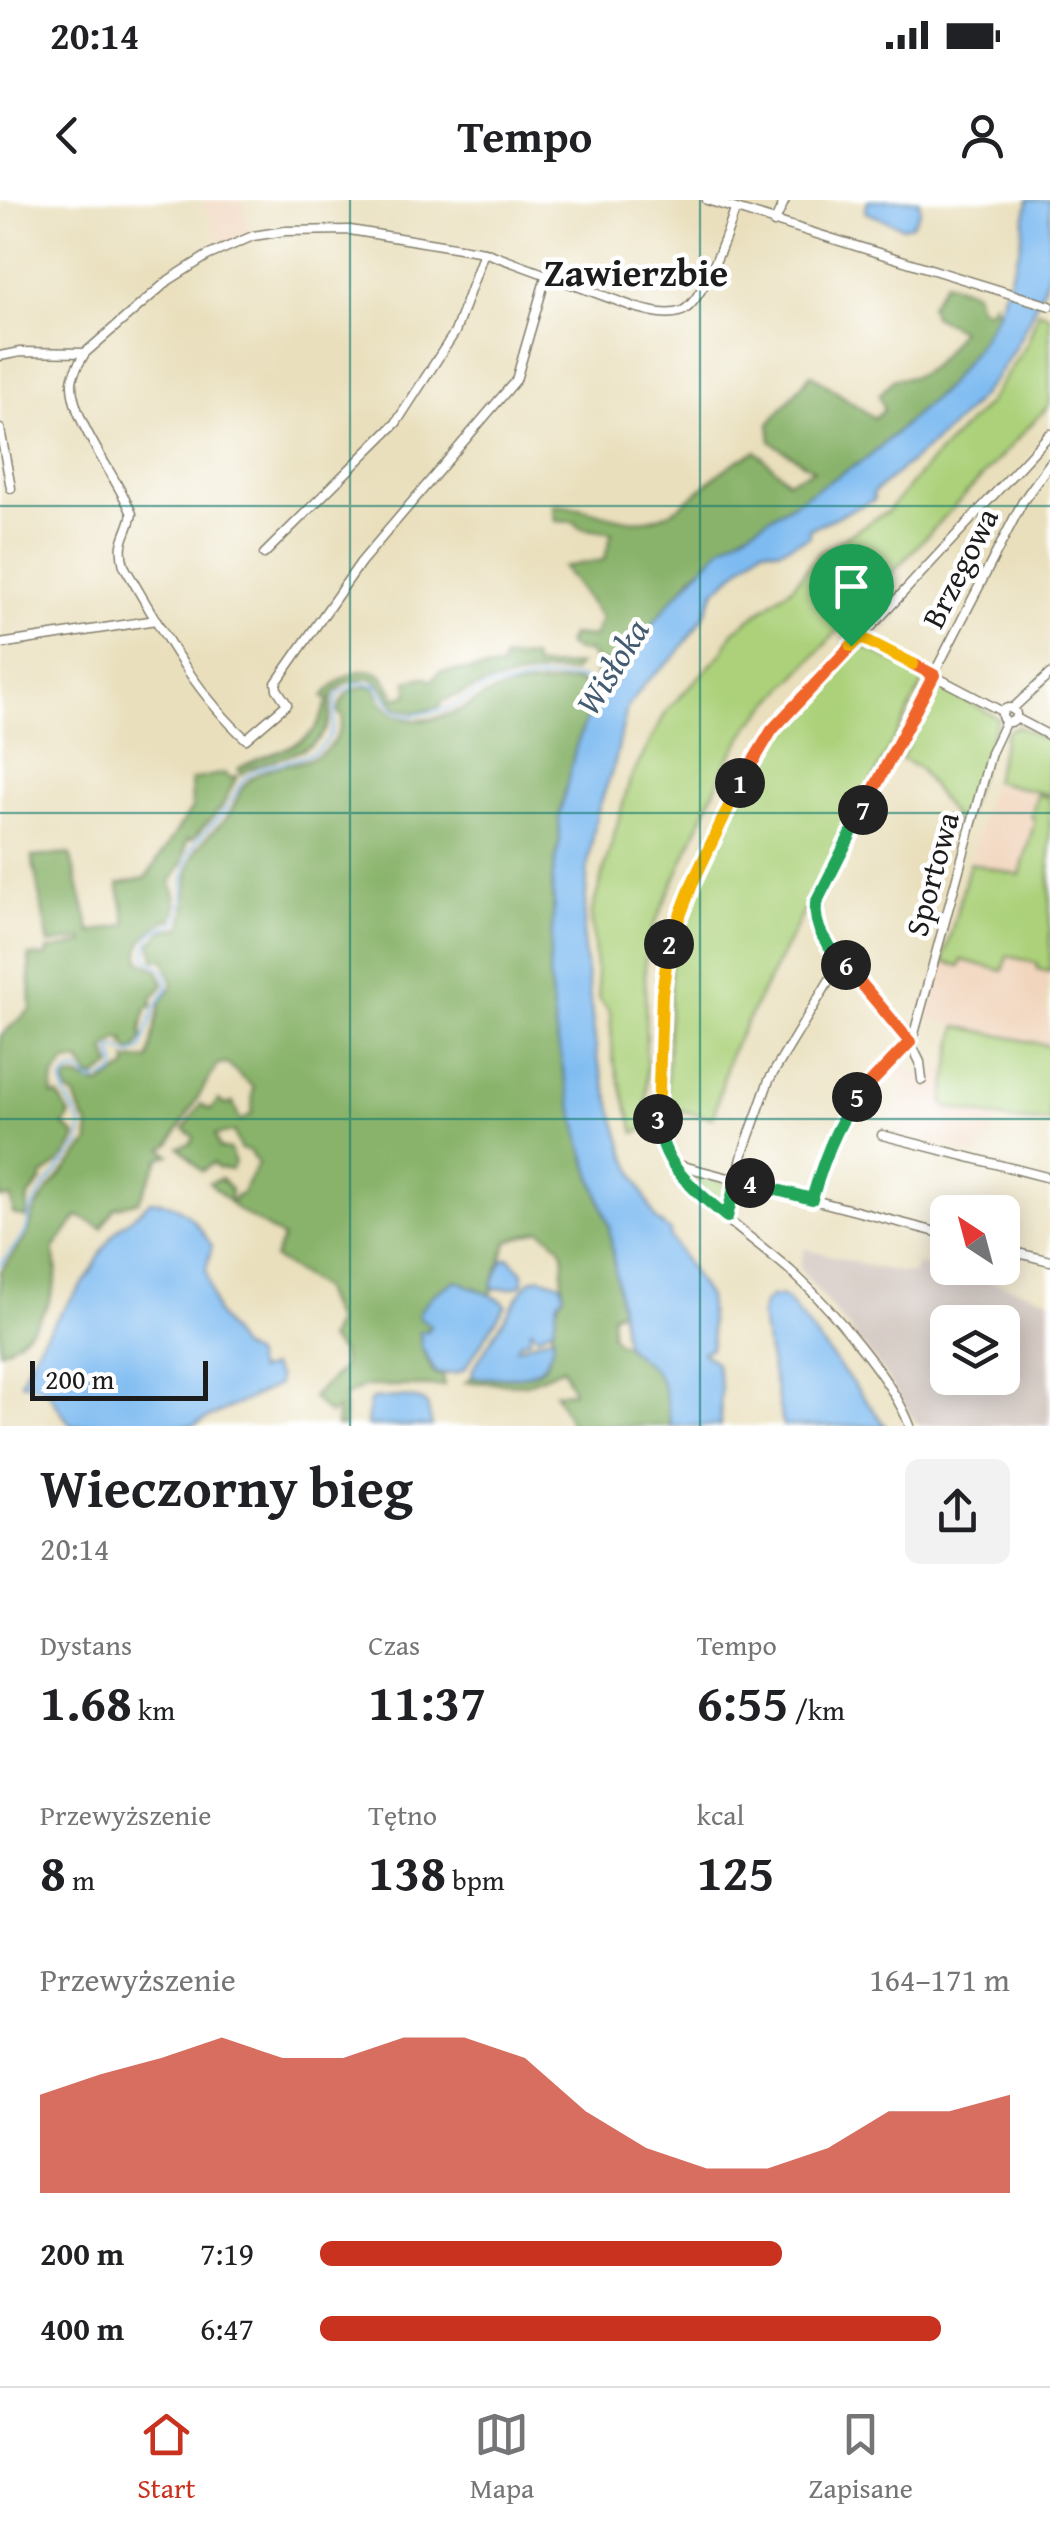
<!DOCTYPE html>
<html lang="pl">
<meta charset="utf-8">
<style>
:root{--surface:#fff;--page:#f2f2f2;--text:#202124;--muted:#757577;--line:#e0e0e0;--accent:#c8321e}
body{margin:0;font-family:"Gentium Book Plus",serif;background:var(--page);color:var(--text);height:100vh;display:flex;flex-direction:column;font-size:38px;white-space:nowrap}
*{box-sizing:border-box;margin:0}
p{font-size:32px;color:var(--muted)}
.icon{flex:none;width:55px;height:55px;fill:none;stroke:currentColor;stroke-width:2;stroke-linecap:round;stroke-linejoin:round}
.map{position:relative;height:1226px;overflow:hidden}
.panel{display:flex;flex-direction:column;background:var(--surface);flex:1}
.panel>*{flex:none}
.needle{width:65px;rotate:324deg}
.tools{position:absolute;left:930px;top:995px;display:grid;gap:20px}
.tools a{display:grid;place-items:center;width:90px;height:90px;border-radius:15px;background:var(--surface);box-shadow:0 5px 25px #0003;font-size:50px}
.scale{position:absolute;left:30px;bottom:25px;width:178px;box-sizing:border-box;padding-left:10px;border:5px solid #1c1c1c;border-top:0;font-size:28px;line-height:35px;white-space:nowrap;color:#1c1c1c;-webkit-text-stroke:8px #fff;paint-order:stroke}
.pin{position:absolute;display:grid;place-items:center;width:85px;height:85px;color:#fff;margin:-102px -42px;border-radius:50% 50% 50% 0;rotate:-45deg;box-shadow:0 0 10px #0007}
.pin .icon{rotate:45deg}
.km{position:absolute;width:50px;height:50px;margin:-25px;border-radius:50%;background:#222;color:#fff;font-size:28px;line-height:50px;text-align:center}
.round{display:grid;place-items:center;flex:none;width:105px;height:105px;border-radius:15px;background:var(--page)}
.headline{display:flex;align-items:center;justify-content:space-between;height:170px;padding:0 40px}
h1{font-size:55px;font-weight:800;line-height:75px}
.figures{display:grid;grid-template-columns:repeat(3,1fr);gap:15px;height:170px;padding:10px 40px}
.figures div{display:grid;align-content:center}
.figures b{font-size:50px;font-weight:800}
.figures small{font-size:28px;font-weight:400}
.figures p{font-size:28px}
.chart{height:280px;padding:20px 40px}
.chart p{display:flex;justify-content:space-between}
.chart svg{width:100%;height:180px;margin-top:10px;fill:var(--accent);opacity:.7}
ul{padding:0 40px;list-style:none;font-size:32px}
li{display:grid;grid-template-columns:160px 120px 1fr;align-items:center;height:75px}
li i{height:25px;border-radius:12px;background:var(--accent)}
.status{display:flex;justify-content:space-between;align-items:center;height:70px;padding:0 50px;background:var(--surface);direction:ltr}
.status svg{height:28px;fill:currentColor}
header{display:flex;justify-content:space-between;align-items:center;height:130px;padding:0 40px;background:var(--surface);font-size:45px;font-weight:800}
.tab-bar{display:flex;justify-content:space-around;align-items:center;height:140px;border-top:2px solid var(--line);background:var(--surface);font-size:28px;color:var(--muted)}
.tab-bar a{display:grid;justify-items:center;gap:5px}
.tab-bar .active{color:var(--accent)}
.map>svg:first-child{display:block}
</style>
<div class="status"><b>20:14</b><svg viewBox="0 0 49 12"><path d="M0 12V9h3v3zM5 12V6h3v6zM10 12V3h3v9zM15 12V0h3v12zM26 1h20v11H26zM47 4h2v5h-2z"/></svg></div>
<header><svg class="icon" aria-label="back" viewBox="0 0 24 24"><path d="M15 5l-7 7 7 7"/></svg>Tempo<svg class="icon" aria-label="person" viewBox="0 0 24 24"><circle cx="12" cy="8" r="4"/><path d="M4 21q1-7 8-7t8 7"/></svg></header>
<div class="map">
<svg width="1050" height="1226" viewBox="0 0 1050 1226">
<rect width="100%" height="100%" fill="#fff"/>
<filter id="ink" filterUnits="userSpaceOnUse"><feTurbulence type="fractalNoise" baseFrequency=".01" numOctaves="2"/><feDisplacementMap in="SourceGraphic" scale="20" xChannelSelector="R" yChannelSelector="G"/><feConvolveMatrix kernelMatrix="1 2 1 2 8 2 1 2 1" color-interpolation-filters="sRGB"/></filter>
<filter id="wash" filterUnits="userSpaceOnUse"><feTurbulence type="fractalNoise" baseFrequency=".0048" numOctaves="4" result="noise"/><feDisplacementMap in="SourceGraphic" scale="40" xChannelSelector="R" yChannelSelector="G"/><feGaussianBlur stdDeviation="2.25" result="paint"/><feColorMatrix in="noise" values="0 0 0 0 0 0 0 0 0 0 0 0 0 0 0 0 0 1.4 0 .05"/><feComposite in="paint" operator="in"/></filter>
<g filter="url(#wash)">
<rect width="100%" height="100%" fill="#e9dfbc"/>
<g fill="#f1d5bd">
<polygon points="203,0 242,0 248,29 245,34 220,44"/>
<polygon points="992,583 1037,594 1031,616 1036,618 1020,676 970,663"/>
<polygon points="1007,756 1038,763 1038,769 1050,772 1045,804 1050,823 1050,846 986,834 928,818 943,762 959,766 961,760"/>
<polygon points="900,862 919,879 928,882 934,869 949,873 943,902 946,907 999,918 978,955 897,934 900,922 896,919 905,886 889,871"/>
</g>
<path fill="#cec1ba" fill-rule="evenodd" d="M805 1048 876 1068 914 1074 917 1064 979 1078 1050 1099V1226H919L877 1163 799 1068ZM948 1122H1002V1178H948Z"/>
<g fill="#acd17a" stroke="#64764b" stroke-width="2.5">
<polygon points="1038,111 1050,115 1050,204 750,525 728,560 649,737 645,759 647,928 635,933 613,859 610,812 599,798 591,714 630,580 667,510 722,453 733,432 793,386 819,353 888,311 929,263 988,203 1028,142"/>
<polygon points="865,447 926,478 730,854 713,918 666,907 671,760 693,698 724,627 766,548 854,451"/>
<polygon points="938,485 998,518 961,628 919,568 901,559"/>
<polygon points="1017,526 1050,542 1050,595 994,581 1006,532"/>
<polygon points="1037,594 1050,598 1050,772 1037,769 1037,763 1008,756 1003,771 962,760 960,766 943,762 970,663 1020,675 1035,619 1031,617"/>
<polygon points="957,826 1050,846 1050,922 1009,920 946,907 943,903"/>
<polygon points="686,972 729,982 732,985 726,1008 692,982"/>
</g>
<g fill="#89b36a" stroke="#526843" stroke-width="2.5">
<path d="M945 82 975 92 979 107 987 111 994 102 997 114 974 151 945 188 869 257 695 373 607 481 602 483 595 477C599 467 595 458 587 451H577L567 445 571 435 594 437 601 418 563 367 604 360 612 333 580 328 574 322 556 321 553 305C580 305 603 316 629 320 673 326 697 288 729 266 737 260 747 256 756 251L788 281 814 270 771 242 769 224 811 174 874 218 884 210 879 195 894 179C929 180 942 155 961 130L933 116 930 105Z"/>
<path d="M532 457 535 467 579 465 572 473 547 472 487 484 442 501 440 507 415 513 396 508 382 486 371 478 346 483 333 494C331 502 331 510 330 517 321 559 271 554 241 574L238 569C261 554 295 551 313 531 320 523 324 510 328 500L323 497C333 481 364 461 382 476 388 482 392 491 396 498L409 494 407 481 424 477 432 481 439 472 501 468 503 459Z"/>
<path d="M576 481 591 488 595 498 576 546 559 617 560 639 552 680 554 704 549 772 582 947 609 1026 621 1110 612 1114 611 1134 618 1143 625 1144C633 1154 640 1158 649 1165 667 1180 667 1205 671 1226H572L555 1193 573 1192 563 1168 526 1184 466 1182 472 1177C484 1179 493 1176 504 1177 576 1178 536 1129 564 1094 555 1061 581 1057 540 1030L508 1041 492 1084 491 1096 474 1087 430 1124 421 1146 434 1174 443 1175 444 1186H366L344 1197V1226H336L337 1209 329 1214 312 1197 343 1168 341 1152 328 1140 335 1122 321 1088 274 1058 283 1038 237 1009 209 983 221 979 231 989 230 999 234 1001 236 995H240L258 964 250 951 240 949 234 932 215 935 219 948 230 950 235 963 231 970 218 968 213 963 202 971 179 947 191 943 194 937 184 929 201 904 211 910 218 900 226 905 233 902 240 921 252 914 253 887 227 864H218L170 944 163 949 170 955 160 958 139 1001 114 1008 102 1028 78 1016 53 1050C67 1088 35 1137 0 1151V1072L27 1035 35 1010 48 990 89 942 88 923 84 920 75 897 68 893 65 883 68 878 76 877 99 885 128 867 126 860 149 859 160 803 173 785 165 760 154 759 151 743 164 730 181 728C190 704 183 673 196 651 204 637 217 629 227 617 236 607 237 592 246 583 278 551 330 578 343 518L338 512C343 491 355 486 375 486 387 530 430 524 464 508 474 504 482 496 492 493 518 485 550 483 576 481Z"/>
<path d="M224 573 229 578 237 576 222 607 192 640 187 639 183 662 171 682C176 696 179 707 172 720L168 718C154 731 135 737 140 761L158 770 164 785 153 797 152 806 147 808 141 830 143 837 136 850 131 852 124 845 125 840H117L105 850 112 866 95 878H90L80 862 67 861 54 877 52 896 58 895 70 915 64 925 76 936C71 954 57 965 41 977L42 980 28 998 27 1018 13 1014 11 998H0V836L31 809 29 756H47L48 750 84 743 83 739 49 744 32 657 70 654 91 733 127 724 118 684 146 678 192 608 191 580Z"/>
</g>
<g fill="#7ebbf1" stroke="#4d6c86" stroke-width="2.5">
<polygon points="868,0 919,0 920,11 912,25 903,27 865,12"/>
<path d="M1028 0H1050C1050 20 1050 41 1050 61 1048 82 1037 100 1029 119 994 200 938 238 873 293L874 300 809 329V337L779 350 762 348 715 391 703 418 674 458 647 481 627 507 615 562 597 613 588 664 583 741 597 857 626 956 656 1020 670 1031V1037L708 1097 712 1143 711 1148 702 1152 716 1163 721 1187 720 1226H671C667 1205 667 1180 649 1165 640 1158 633 1154 625 1144L609 1026 582 947 564 874 555 828 549 772 554 704 552 680 560 639 559 617 576 546 595 498 607 481 671 401 723 346 869 257 945 188 974 151 997 114 1020 48Z"/>
<path d="M150 1001C184 1002 195 1021 212 1046L206 1070 216 1112 240 1147 253 1155 257 1171 271 1167 278 1177V1185L191 1226H71L46 1189 21 1182C36 1140 62 1113 87 1078 98 1061 106 1040 121 1026 131 1018 142 1011 150 1001Z"/>
<polygon points="509,1058 523,1072 523,1084 513,1088 493,1089 492,1084 503,1060"/>
<path d="M540 1077 561 1084 564 1094 557 1103 554 1127 538 1136 531 1129 530 1139 520 1142 517 1148 554 1135C552 1166 534 1178 505 1177 494 1177 484 1179 472 1177L473 1169 523 1089 531 1080Z"/>
<polygon points="456,1080 501,1100 506,1105 464,1170 454,1174 436,1173 421,1146 420,1131 428,1131 430,1125 419,1117 419,1112 433,1095"/>
<polygon points="781,1096 788,1101 886,1226 783,1226 761,1116 763,1104 771,1097"/>
<polygon points="401,1197 421,1200 427,1205 432,1226 367,1226 369,1203 372,1199"/>
</g>
<g fill="none" stroke-linecap="round" stroke-linejoin="round">
<path stroke="#7ebbf1" stroke-width="2.5" d="M0 1065 25 1033 32 1008 45 986 79 945 82 926 65 895 62 881 69 873 79 871 91 882 110 876 117 868 111 850 119 849 128 855 141 850 155 808 168 787 164 770 146 758C146 734 155 729 176 723 186 703 181 676 189 654 197 635 217 623 228 606 234 597 237 587 244 579 269 554 324 569 333 526 335 516 335 506 337 495L359 483 377 485 393 509 410 516 448 509 489 487 514 485 537 479 579 478 604 490"/>
</g>
</g>
<g filter="url(#ink)">
<g fill="none" stroke-linecap="round" stroke-linejoin="round">
<defs>
<g id="minor">
<polyline points="707,0 1050,106"/>
<polyline points="774,23 785,0"/>
<path d="M85 153C80 162 73 171 72 182 70 219 118 278 132 314 127 337 117 340 124 366 159 425 194 492 246 539L287 504 277 489 276 483 361 362 516 180 547 73"/>
<path d="M0 156 20 152 85 153 169 80 207 56 253 36 285 31 350 30 484 52 634 107C649 111 667 117 682 111 703 102 728 32 735 10"/>
<polyline points="0,229 11,288"/>
<polyline points="264,354 396,223 455,132 484,52"/>
<polyline points="860,437 1003,512"/>
<polyline points="0,444 156,420"/>
<circle cx="1009" cy="515" r="7"/>
<polyline points="1012,509 1050,474"/>
<polyline points="1016,518 1050,536"/>
<polyline points="922,880 920,862 910,842 821,734 815,724 816,703 1023,301 1050,263"/>
<polyline points="882,935 1050,978"/>
<polyline points="671,963 948,1035"/>
<path d="M812 999C824 958 837 918 866 886 882 868 903 855 914 834L991 553 1006 521"/>
<polyline points="727,1017 744,950 769,880 841,761"/>
<polyline points="1002,1049 1050,1061"/>
<path d="M910 1226C893 1180 830 1107 793 1073 759 1042 689 996 668 958 661 944 659 929 658 914L662 794 670 737 725 613 758 549 1050 234"/>
</g>
</defs>
<use href="#minor" stroke="#827e6c" stroke-width="11"/>
<use href="#minor" stroke="#fff" stroke-width="8"/>
</g>
</g>
<g fill="none" stroke-linecap="round" stroke-linejoin="round" filter="url(#ink)">
<defs>
<polyline id="split-1" points="740,583 772,530 851,446"/>
<polyline id="split-2" points="669,744 693,682 740,583"/>
<polyline id="split-3" points="658,919 662,794 669,744"/>
<path id="split-4" d="M658 919C661 966 694 989 727 1017L736 980 750 983"/>
<path id="split-5" d="M750 983 812 999C823 962 835 928 857 897"/>
<polyline id="split-6" points="846,765 910,842 857,897"/>
<path id="split-7" d="M846 765C828 747 813 729 816 703L863 610"/>
<polyline id="split-8" points="863,610 934,475 913,464"/>
<polyline id="split-9" points="851,446 860,437 913,464"/>
</defs>
<use href="#split-1" stroke="#fff" stroke-width="20"/>
<use href="#split-2" stroke="#fff" stroke-width="20"/>
<use href="#split-3" stroke="#fff" stroke-width="20"/>
<use href="#split-4" stroke="#fff" stroke-width="20"/>
<use href="#split-5" stroke="#fff" stroke-width="20"/>
<use href="#split-6" stroke="#fff" stroke-width="20"/>
<use href="#split-7" stroke="#fff" stroke-width="20"/>
<use href="#split-8" stroke="#fff" stroke-width="20"/>
<use href="#split-9" stroke="#fff" stroke-width="20"/>
<use href="#split-1" stroke="#f0652b" stroke-width="12"/>
<use href="#split-2" stroke="#f5b400" stroke-width="12"/>
<use href="#split-3" stroke="#f5b400" stroke-width="12"/>
<use href="#split-4" stroke="#22a559" stroke-width="12"/>
<use href="#split-5" stroke="#22a559" stroke-width="12"/>
<use href="#split-6" stroke="#f0652b" stroke-width="12"/>
<use href="#split-7" stroke="#22a559" stroke-width="12"/>
<use href="#split-8" stroke="#f0652b" stroke-width="12"/>
<use href="#split-9" stroke="#f5b400" stroke-width="12"/>
</g>
<path fill="none" stroke="#0f766e" stroke-width="2.5" stroke-opacity="0.55" d="M350 0V1226M700 0V1226M0 306H1050M0 613H1050M0 919H1050"/>
<g text-anchor="middle" stroke-width="9" stroke-linejoin="round" paint-order="stroke">
<g font-size="32" fill="#1c1c1c" stroke="#fff">
<text transform="translate(960 368) rotate(-63)" y="11">Brzegowa</text>
<text transform="translate(932 674) rotate(-75)" y="11">Sportowa</text>
</g>
<g font-size="35" font-style="italic" fill="#435c71" stroke="#fff">
<text transform="translate(612 467) rotate(-58)" y="12">Wisłoka</text>
</g>
<g font-size="38" font-weight="bold" fill="#1c1c1c" stroke="#fff">
<text x="636" y="86">Zawierzbie</text>
</g>
</g>
</svg>
<div class="tools">
<a><svg class="needle" viewBox="-14 -14 28 28"><path d="M0-13l5 13h-10z" fill="#e53935"/><path d="M0 13l5-13h-10z" fill="#757577"/></svg></a>
<a><svg class="icon" aria-label="layers" viewBox="0 0 24 24"><path d="M12 4l9 5-9 5-9-5zM3 14l9 5 9-5"/></svg></a>
</div>
<div class="scale">200 m</div>
<div class="pin" style="left:851px;top:446px;background:#1e9e55"><svg class="icon" aria-label="arrive" viewBox="0 0 24 24"><path d="M6 21V4h12l-3 4 3 4H6"/></svg></div>
<b class="km" style="left:740px;top:583px">1</b>
<b class="km" style="left:669px;top:744px">2</b>
<b class="km" style="left:658px;top:919px">3</b>
<b class="km" style="left:750px;top:983px">4</b>
<b class="km" style="left:857px;top:897px">5</b>
<b class="km" style="left:846px;top:765px">6</b>
<b class="km" style="left:863px;top:610px">7</b>
</div>
<section class="panel">
<div class="headline"><div><h1>Wieczorny bieg</h1><p>20:14</p></div><a class="round"><svg class="icon" aria-label="share" viewBox="0 0 24 24"><path d="M12 15V3M7 8l5-5 5 5M5 13v7h14v-7"/></svg></a></div>
<div class="figures">
<div><p>Dystans</p><b>1.68<small> km</small></b></div>
<div><p>Czas</p><b>11:37</b></div>
<div><p>Tempo</p><b>6:55<small> /km</small></b></div>
</div>
<div class="figures">
<div><p>Przewyższenie</p><b>8<small> m</small></b></div>
<div><p>Tętno</p><b>138<small> bpm</small></b></div>
<div><p>kcal</p><b>125</b></div>
</div>
<div class="chart"><p><span>Przewyższenie</span>164–171 m</p>
<svg viewBox="0 0 160 44" preserveAspectRatio="none"><path d="M0 44V20L10 15L20 11L30 6L40 11L50 11L60 6L70 6L80 11L90 24L100 33L110 38L120 38L130 33L140 24L150 24L160 20V44z"/></svg>
</div>
<ul>
<li><b>200 m</b>7:19<i style="width:67%"></i></li>
<li><b>400 m</b>6:47<i style="width:90%"></i></li>
</ul>
</section>
<nav class="tab-bar">
<a class="active"><svg class="icon" aria-label="home" viewBox="0 0 24 24"><path d="M3 11l9-7 9 7M6 9v11h12V9"/></svg>Start</a>
<a><svg class="icon" aria-label="map" viewBox="0 0 24 24"><path d="M3 6l6-2 6 2 6-2v14l-6 2-6-2-6 2zM9 4v14M15 6v14"/></svg>Mapa</a>
<a><svg class="icon" aria-label="saved" viewBox="0 0 24 24"><path d="M7 4h10v16l-5-4-5 4z"/></svg>Zapisane</a>
</nav>
